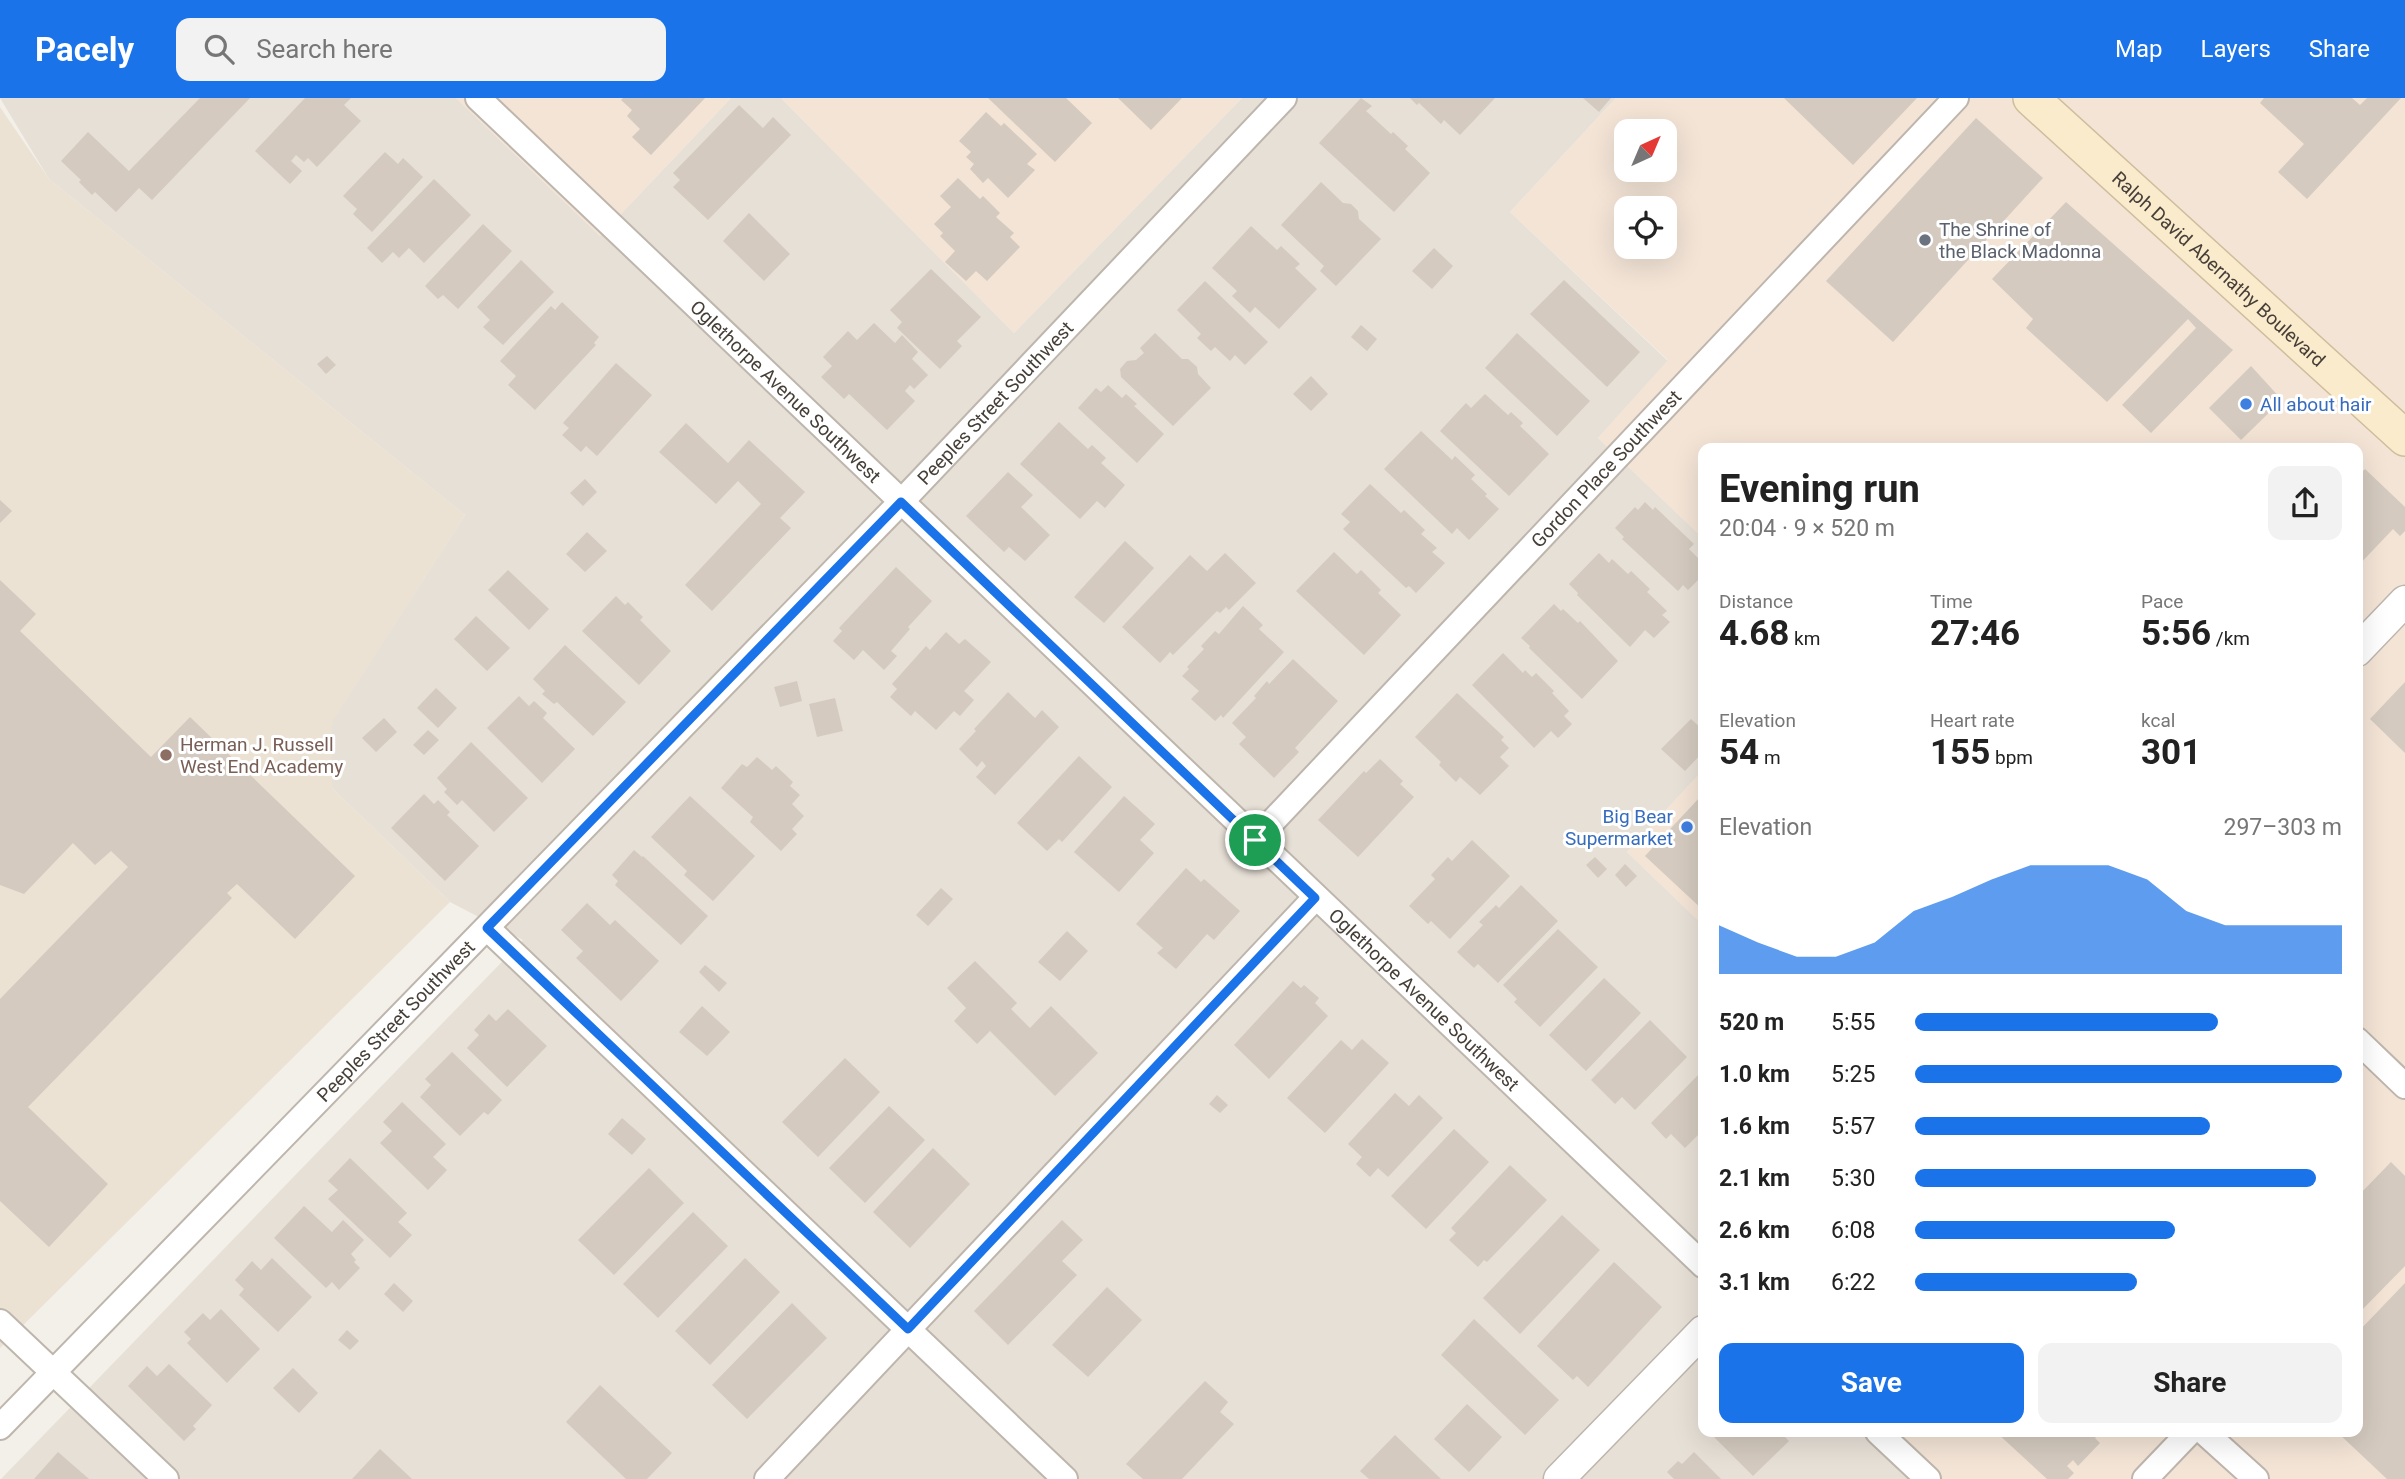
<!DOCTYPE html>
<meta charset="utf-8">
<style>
:root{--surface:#fff;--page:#f2f2f2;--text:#222;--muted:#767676;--accent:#1a73e8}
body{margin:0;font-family:Roboto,sans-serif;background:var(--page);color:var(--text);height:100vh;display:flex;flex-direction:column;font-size:26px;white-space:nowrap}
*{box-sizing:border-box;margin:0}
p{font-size:23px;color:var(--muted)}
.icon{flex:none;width:38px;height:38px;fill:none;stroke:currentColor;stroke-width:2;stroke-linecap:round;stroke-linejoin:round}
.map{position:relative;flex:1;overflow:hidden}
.panel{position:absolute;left:1698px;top:345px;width:665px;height:994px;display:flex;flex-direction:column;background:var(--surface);border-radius:14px;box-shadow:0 7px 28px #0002}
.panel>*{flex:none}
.needle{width:46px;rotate:44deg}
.tools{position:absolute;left:1614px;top:21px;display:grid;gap:14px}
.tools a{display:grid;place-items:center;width:63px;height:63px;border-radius:14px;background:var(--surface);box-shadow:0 7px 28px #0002;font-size:35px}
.pin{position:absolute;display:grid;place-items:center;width:60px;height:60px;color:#fff;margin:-30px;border:4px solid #fff;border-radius:50%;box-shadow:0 2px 7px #0007}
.round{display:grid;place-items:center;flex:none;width:74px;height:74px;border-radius:14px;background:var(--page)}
.head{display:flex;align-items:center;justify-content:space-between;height:119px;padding:0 21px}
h1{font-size:38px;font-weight:700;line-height:52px}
.stats{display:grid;grid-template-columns:repeat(3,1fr);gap:10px;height:119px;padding:7px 21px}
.stats div{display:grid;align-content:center}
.stats b{font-size:35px;font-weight:700}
.stats small{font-size:19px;font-weight:400}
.stats p{font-size:19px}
.chart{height:196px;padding:14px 21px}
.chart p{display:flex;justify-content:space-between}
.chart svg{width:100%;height:126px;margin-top:7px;fill:var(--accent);opacity:.7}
.action{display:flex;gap:14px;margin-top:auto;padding:14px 21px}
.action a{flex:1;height:80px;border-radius:14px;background:var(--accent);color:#fff;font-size:28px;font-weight:700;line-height:80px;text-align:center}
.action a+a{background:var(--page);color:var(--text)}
ul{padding:0 21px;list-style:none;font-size:23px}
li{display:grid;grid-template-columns:112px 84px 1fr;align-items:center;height:52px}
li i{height:18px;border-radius:9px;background:var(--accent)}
header{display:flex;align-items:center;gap:42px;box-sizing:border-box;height:98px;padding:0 35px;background:var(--accent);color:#fff}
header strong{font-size:33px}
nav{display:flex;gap:38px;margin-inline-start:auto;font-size:24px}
.search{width:490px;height:63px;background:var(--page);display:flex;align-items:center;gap:18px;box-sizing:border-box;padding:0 24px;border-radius:14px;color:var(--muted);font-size:26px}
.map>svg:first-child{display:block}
</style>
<header>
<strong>Pacely</strong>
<div class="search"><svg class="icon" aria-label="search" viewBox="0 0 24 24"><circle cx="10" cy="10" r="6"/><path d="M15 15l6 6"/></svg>Search here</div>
<nav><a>Map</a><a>Layers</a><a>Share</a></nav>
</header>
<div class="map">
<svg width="2405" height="1381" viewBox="0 0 2405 1381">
<rect width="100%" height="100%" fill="#f3efe9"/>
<polygon fill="#e7e0d7" points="0,0 456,0 600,138 731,0 781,0 1014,235 1242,0 1616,0 1510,114 1668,263 1598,340 1703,440 1703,672 1627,754 1703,827 1703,1334 1867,1334 1916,1381 1,1381 523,842 450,804 332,690 332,623 465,417 49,81"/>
<g fill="#f3e4d6" fill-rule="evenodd">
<polygon points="456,0 731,0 600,138"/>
<polygon points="781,0 1242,0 1014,235"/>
<path d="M1616 0H2405V1381H1916L1867 1334H2357V350H1703V440L1598 340 1668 262 1510 114ZM1626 33H1664V72H1626ZM1626 110H1664V149H1626Z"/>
<polygon points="1703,672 1703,827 1627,754"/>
</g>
<polygon fill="#ebe2d4" points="0,9 49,81 465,417 332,624 332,690 450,804 0,1250"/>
<g fill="#d4cabf">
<polygon points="200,0 250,0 152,102 139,90 116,114 95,94 92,97 79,84 81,82 61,63 88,34 129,73"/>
<polygon points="305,0 351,0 344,7 361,23 317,69 308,60 304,64 296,57 291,63 302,73 290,86 255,53"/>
<polygon points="623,0 705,0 651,57 632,39 640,31 627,18 632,12 621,2"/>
<polygon points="988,0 1066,0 1092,25 1055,64"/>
<polygon points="1118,0 1182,0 1151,32"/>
<polygon points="1361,0 1372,8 1366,13 1391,36 1393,34 1408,48 1405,51 1430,75 1394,114 1319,45"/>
<polygon points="1410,0 1495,0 1460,37 1444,22 1441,26 1419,5 1417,7"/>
<polygon points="1583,0 1611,0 1599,14"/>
<polygon points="1784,0 1917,0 1853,67"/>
<polygon points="2264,0 2352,0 2360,7 2367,0 2401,0 2307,101 2278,74 2304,46 2260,5"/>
<polygon points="739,7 763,30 773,19 791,37 708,122 673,89 680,82 673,75"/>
<polygon points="986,14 1001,28 1004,25 1037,56 1027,66 1035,72 1008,100 988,80 983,85 970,71 974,66 966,59 971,54 959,43"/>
<polygon points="1976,20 2043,80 1893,244 1826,183"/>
<polygon points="385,54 398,66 403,60 423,79 372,134 353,116 357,111 343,98"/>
<polygon points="958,80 980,101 983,98 1000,115 996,119 1014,135 1010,139 1020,149 987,183 976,173 966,183 945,164 955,153 940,138 943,135 934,126 951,109 940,98"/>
<polygon points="434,81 471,117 424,165 409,150 399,160 393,154 382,165 367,150"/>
<polygon points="1321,84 1343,105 1351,106 1358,113 1359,121 1381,141 1336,188 1320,173 1324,168 1281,127"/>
<polygon points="2066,104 2233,252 2151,335 2122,307 2196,230 2188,221 2107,304 2026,230 2033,221 1992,181"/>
<polygon points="749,115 790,156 764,183 723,143"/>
<polygon points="483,126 512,153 458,211 443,197 438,201 425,188"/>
<polygon points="1251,128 1277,152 1281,148 1300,166 1295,170 1317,191 1279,231 1255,209 1250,215 1232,198 1237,193 1212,170"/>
<polygon points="1434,150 1453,168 1432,191 1412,173"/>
<polygon points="521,162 554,194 503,247 483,229 490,222 477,209"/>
<polygon points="931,171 981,219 957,243 962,248 940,271 897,230 902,224 890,212"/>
<polygon points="1564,182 1640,254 1607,289 1530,216"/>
<polygon points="1205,183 1268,244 1245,267 1235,257 1230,263 1215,249 1211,253 1197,240 1201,236 1177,212"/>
<polygon points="562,204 599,239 594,245 596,247 535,312 508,287 516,278 500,263 551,208 555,212"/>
<polygon points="874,225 895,245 902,237 918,254 912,261 928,277 914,291 910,287 905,293 915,303 887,332 849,296 844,301 821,279 832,268 823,259 848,233 857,242"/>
<polygon points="1361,227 1377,241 1367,253 1351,239"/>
<polygon points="1155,235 1182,261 1188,261 1197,269 1198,276 1211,290 1173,328 1121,279 1120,271 1127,263 1136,262 1144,255 1140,250"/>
<polygon points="1517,235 1590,303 1557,338 1485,270"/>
<polygon points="327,258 336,267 326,276 317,266"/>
<polygon points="616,265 652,297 597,358 586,348 581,354 562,337 569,330 563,325"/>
<polygon points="2251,268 2282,302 2241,342 2209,310"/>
<polygon points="1311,278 1328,296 1311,313 1293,296"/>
<polygon points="1108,287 1122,300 1126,296 1137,306 1134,308 1164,336 1137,365 1078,310 1096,290 1101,294"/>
<polygon points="1485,296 1508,317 1511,314 1523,325 1520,328 1549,356 1509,398 1440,333 1466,305 1471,310"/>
<polygon points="1059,324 1088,351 1092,347 1106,360 1101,365 1125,387 1105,410 1097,403 1080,421 1020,366"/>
<polygon points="686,325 728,365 749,342 805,394 780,420 791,430 712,513 685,487 761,406 738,383 716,406 659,354"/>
<polygon points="1421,333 1452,362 1455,358 1475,377 1471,381 1487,396 1485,398 1499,411 1469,442 1457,430 1452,436 1384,371"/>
<polygon points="2365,371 2405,409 2405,433 2400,438 2393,431 2357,469 2357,379"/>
<polygon points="1008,374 1033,397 1021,409 1050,437 1025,463 1009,449 1004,454 966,418"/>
<polygon points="585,381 597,394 583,408 570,395"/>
<polygon points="1370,386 1401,415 1404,412 1425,432 1421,436 1437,450 1432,454 1445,465 1416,495 1409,488 1406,490 1343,431 1350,424 1341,416"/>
<polygon points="0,402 12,413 0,425"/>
<polygon points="1645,404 1653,412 1655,409 1694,446 1689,451 1703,465 1703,477 1688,492 1683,487 1678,493 1622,441 1624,439 1615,430 1635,409 1638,412"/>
<polygon points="587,434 607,453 585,474 566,456"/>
<polygon points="1125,443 1154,470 1104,525 1074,499"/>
<polygon points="1334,454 1357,476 1361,472 1381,492 1378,495 1401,517 1364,557 1296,493"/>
<polygon points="1225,455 1256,485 1229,512 1226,509 1220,515 1217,513 1173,557 1170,554 1160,565 1122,529 1190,457 1207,473"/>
<polygon points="1599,455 1609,465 1612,461 1628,476 1631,473 1650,491 1647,494 1667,513 1662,517 1670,524 1654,540 1645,532 1630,549 1577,497 1578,495 1569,486"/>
<polygon points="896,469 932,503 908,529 910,531 891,553 897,558 884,572 863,552 854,562 833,543 842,533 839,530"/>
<polygon points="508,472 549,511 529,532 488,492"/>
<polygon points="0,482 36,516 20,533 151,659 190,619 355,778 295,841 237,786 227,795 232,800 28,1009 108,1086 49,1149 0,1103 0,901 128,769 111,753 95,767 73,745 24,796 0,787"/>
<polygon points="616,498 625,507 628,504 643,519 640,522 671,553 639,587 582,533"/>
<polygon points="1554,506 1561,513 1563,511 1578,525 1580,523 1618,563 1582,601 1529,550 1530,548 1521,540"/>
<polygon points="1243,508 1263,527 1259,531 1284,554 1223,620 1221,617 1215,623 1191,601 1199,593 1182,578 1189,571 1187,569 1204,551 1201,548 1215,533 1219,536"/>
<polygon points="476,518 510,550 487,573 454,541"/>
<polygon points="946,534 959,546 965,541 991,564 964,593 974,602 960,618 954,613 936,632 915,613 911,618 890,599 897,591 892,586 926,548 930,552"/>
<polygon points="565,547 626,604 593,638 557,604 554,606 542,596 545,593 533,581"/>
<polygon points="1503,555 1523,575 1525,572 1532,579 1536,575 1554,593 1552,595 1569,613 1564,618 1572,626 1558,640 1551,633 1534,650 1472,587"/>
<polygon points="1293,561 1338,603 1295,650 1299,654 1274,680 1239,646 1246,639 1232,625 1256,600 1254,598 1267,583 1269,586"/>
<polygon points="797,583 802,603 780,609 774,589"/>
<polygon points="2405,584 2405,655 2370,621"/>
<polygon points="436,590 457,610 438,630 417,610"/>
<polygon points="1008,594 1035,620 1042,612 1059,629 995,697 976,679 986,668 982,663 977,669 959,651 976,633 974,631"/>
<polygon points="1457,595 1504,639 1501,642 1509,650 1500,659 1509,668 1480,697 1460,679 1456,684 1439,667 1441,664 1415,639"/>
<polygon points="519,598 529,608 534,603 547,615 543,620 575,651 542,685 487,630"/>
<polygon points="835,600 843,633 817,639 809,606"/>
<polygon points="384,620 397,634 376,654 362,640"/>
<polygon points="1691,621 1703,632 1703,654 1685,673 1661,651"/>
<polygon points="428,632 439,642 424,657 413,647"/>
<polygon points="471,644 528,700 494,734 462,702 457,707 444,694 447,691 437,680"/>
<polygon points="1079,658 1112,689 1062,744 1059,741 1047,753 1017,725"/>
<polygon points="757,659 772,672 776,668 793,684 790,688 800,697 792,706 804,718 792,731 797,736 781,753 750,724 753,719 721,690 742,666 747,669"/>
<polygon points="1380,661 1403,683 1400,686 1414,699 1358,759 1318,722 1364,673 1366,675"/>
<polygon points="424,696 434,706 438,702 450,714 447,717 479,748 445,783 391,730"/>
<polygon points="690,698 755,758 713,803 684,777 687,773 651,739"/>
<polygon points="1124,698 1155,726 1140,742 1154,755 1119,794 1074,754"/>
<polygon points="1701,698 1703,700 1703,812 1645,758"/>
<polygon points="1472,742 1510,778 1450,841 1431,823 1428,826 1409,808 1435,781 1431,777 1448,759 1452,763"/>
<polygon points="634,752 642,759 643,758 708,818 681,847 615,787 618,783 612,777"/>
<polygon points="1595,759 1607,771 1598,780 1586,767"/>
<polygon points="1625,766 1637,778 1626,789 1615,777"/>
<polygon points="1186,770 1201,784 1204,781 1240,813 1214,842 1207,836 1176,871 1157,855 1163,850 1136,826"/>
<polygon points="1521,787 1558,823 1498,885 1478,866 1474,870 1457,854 1483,827 1479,824 1496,807 1499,810"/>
<polygon points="941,790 953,801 928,828 916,817"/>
<polygon points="587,805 610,827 615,822 659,863 621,903 576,860 583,853 561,832"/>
<polygon points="1558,831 1598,869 1540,929 1514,904 1517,901 1503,887"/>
<polygon points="1067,833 1088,853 1060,883 1038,864"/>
<polygon points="975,863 1017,905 1011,911 1030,930 1051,908 1098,955 1055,998 990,933 977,946 954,923 966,910 947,890"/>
<polygon points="705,867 727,885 719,894 699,874"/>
<polygon points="1604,880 1641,915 1586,973 1549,937"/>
<polygon points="1293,883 1301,890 1304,887 1319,900 1315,905 1328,918 1269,981 1234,947"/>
<polygon points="702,908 730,934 707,958 679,934"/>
<polygon points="508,911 547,948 507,989 467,950 479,937 474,932 489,916 496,923"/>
<polygon points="1650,922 1687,959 1635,1012 1622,999 1615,1006 1591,982"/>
<polygon points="1362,941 1389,965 1325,1035 1287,1000 1341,942 1352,952"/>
<polygon points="452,954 502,1002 488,1017 484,1014 460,1038 420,999 431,987 425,981"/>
<polygon points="845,960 880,994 818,1059 782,1024"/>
<polygon points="1703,972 1703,1032 1685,1050 1671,1036 1666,1041 1651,1025"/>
<polygon points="1395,995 1409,1008 1419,997 1443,1020 1388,1079 1378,1070 1370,1079 1356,1066 1362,1059 1348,1046"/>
<polygon points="1217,997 1228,1007 1220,1015 1209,1006"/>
<polygon points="402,1004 446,1046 433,1059 447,1072 428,1092 380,1045 392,1033 383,1024"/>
<polygon points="889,1008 925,1042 865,1105 829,1070"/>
<polygon points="622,1020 646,1041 632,1057 608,1036"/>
<polygon points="1454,1031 1489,1064 1426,1131 1391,1098"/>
<polygon points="933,1050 970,1086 910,1150 873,1114"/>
<polygon points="350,1060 407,1115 398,1124 412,1137 390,1160 328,1101 338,1092 328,1083"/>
<polygon points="2391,1064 2405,1078 2405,1168 2357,1217 2357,1099"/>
<polygon points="1510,1067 1547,1102 1487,1164 1484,1162 1478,1169 1449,1142 1456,1135 1451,1130"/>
<polygon points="649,1070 684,1105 614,1177 578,1142"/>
<polygon points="304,1108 332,1134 343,1122 364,1142 351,1156 356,1162 354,1164 360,1170 339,1192 332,1184 326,1190 274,1140"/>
<polygon points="693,1114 728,1148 658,1220 623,1186"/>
<polygon points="1562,1117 1600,1152 1520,1236 1483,1200"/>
<polygon points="1062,1122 1083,1142 1062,1163 1077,1177 1008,1247 974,1213"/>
<polygon points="272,1160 312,1199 278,1234 239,1197 244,1191 235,1182 252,1163 261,1172"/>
<polygon points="745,1160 780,1194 710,1267 675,1233"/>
<polygon points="1614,1164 1662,1209 1588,1289 1577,1278 1573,1282 1537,1248"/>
<polygon points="394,1185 413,1203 403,1214 384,1196"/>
<polygon points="2405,1185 2405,1381 2387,1381 2337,1334 2357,1334 2357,1235"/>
<polygon points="1107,1189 1142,1222 1088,1279 1052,1247"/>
<polygon points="792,1205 827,1240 747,1321 712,1287"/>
<polygon points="221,1211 260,1251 227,1285 187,1245 191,1241 184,1234 203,1215 210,1222"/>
<polygon points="1474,1221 1559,1302 1525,1337 1441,1257"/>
<polygon points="347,1232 359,1243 350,1252 338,1242"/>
<polygon points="169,1266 212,1307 193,1328 196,1331 184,1343 128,1288 147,1268 157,1278"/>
<polygon points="293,1270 318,1295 299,1315 273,1290"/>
<polygon points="1205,1283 1228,1304 1220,1314 1234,1326 1182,1381 1143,1381 1126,1366"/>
<polygon points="600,1287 672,1355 647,1381 626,1381 566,1324"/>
<polygon points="1467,1306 1502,1339 1469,1374 1434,1341"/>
<polygon points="1715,1334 1780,1334 1789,1343 1753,1378 1712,1337"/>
<polygon points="1996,1334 2101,1334 2095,1340 2100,1345 2078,1368 2073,1362 2067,1368 2074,1375 2068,1381 2047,1381"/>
<polygon points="1395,1337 1441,1381 1369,1381 1360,1373"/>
<polygon points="380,1351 412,1381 352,1381"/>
<polygon points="58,1354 89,1381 34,1381"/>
<polygon points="1694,1354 1721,1381 1674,1381 1667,1374 1678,1363 1682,1366"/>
</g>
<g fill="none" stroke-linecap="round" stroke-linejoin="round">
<defs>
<g id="minor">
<path id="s1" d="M478 0 1703 1167"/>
<path id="s2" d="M1255 742 1956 0"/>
<polyline points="487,830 1065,1381"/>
<polyline points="2357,942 2405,988"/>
<polyline points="0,1224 166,1381"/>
<path id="s3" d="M0 1329 901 404 1284 0"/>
<polyline points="1878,1334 1928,1381"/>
<polyline points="2204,1334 2256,1381"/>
<polyline points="767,1381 1315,800"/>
<polyline points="2145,1381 2190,1334"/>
</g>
<g id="tertiary">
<polyline points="2357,553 2405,503"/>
<polyline points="1559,1381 1703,1233"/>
</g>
<g id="secondary">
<path id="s4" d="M2031 0 2405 340"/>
</g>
</defs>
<use href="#minor" stroke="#beb6ac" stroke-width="28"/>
<use href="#tertiary" stroke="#beb6ac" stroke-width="33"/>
<use href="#secondary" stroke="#cfbd9c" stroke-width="38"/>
<use href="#minor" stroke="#fff" stroke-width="24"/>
<use href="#tertiary" stroke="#fff" stroke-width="30"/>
<use href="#secondary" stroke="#faebcc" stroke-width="35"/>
</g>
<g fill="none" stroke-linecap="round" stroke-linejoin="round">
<defs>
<polygon id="route" points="901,404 1315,800 908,1231 487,830"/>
</defs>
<use href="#route" stroke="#fff" stroke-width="14"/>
<use href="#route" stroke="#1a73e8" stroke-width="9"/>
</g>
<circle fill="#6b7280" stroke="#fff" stroke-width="2.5" cx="1925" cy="142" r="7"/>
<g fill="#3f7fe0" stroke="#fff" stroke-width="2.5">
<circle cx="2246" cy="306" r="7"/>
<circle cx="1687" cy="729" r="7"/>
</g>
<circle fill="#8d6e63" stroke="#fff" stroke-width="2.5" cx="166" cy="657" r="7"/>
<g text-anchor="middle" stroke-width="6" stroke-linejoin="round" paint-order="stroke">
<g font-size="19" fill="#5b616d" stroke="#fff" text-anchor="start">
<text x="1939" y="138">The Shrine of<tspan x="1939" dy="22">the Black Madonna</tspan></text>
</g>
<g font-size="19" fill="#463f38" stroke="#fff">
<text dy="7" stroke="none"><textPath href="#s4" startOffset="254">Ralph David Abernathy Boulevard</textPath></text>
<text dy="7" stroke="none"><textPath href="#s1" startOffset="425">Oglethorpe Avenue Southwest</textPath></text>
<text dy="7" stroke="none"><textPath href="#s3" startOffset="1428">Peeples Street Southwest</textPath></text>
<text dy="7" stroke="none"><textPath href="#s2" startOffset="511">Gordon Place Southwest</textPath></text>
<text dy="7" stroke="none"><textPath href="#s1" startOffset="1307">Oglethorpe Avenue Southwest</textPath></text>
<text dy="7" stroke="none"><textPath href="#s3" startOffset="567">Peeples Street Southwest</textPath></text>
</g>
<g font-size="19" fill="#366cbe" stroke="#fff" text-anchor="start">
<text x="2260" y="313">All about hair</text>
<text x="1673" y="725" text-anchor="end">Big Bear<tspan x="1673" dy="22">Supermarket</tspan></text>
</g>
<g font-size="19" fill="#785e54" stroke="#fff" text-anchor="start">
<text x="180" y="653">Herman J. Russell<tspan x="180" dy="22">West End Academy</tspan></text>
</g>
</g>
</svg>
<div class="tools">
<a><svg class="needle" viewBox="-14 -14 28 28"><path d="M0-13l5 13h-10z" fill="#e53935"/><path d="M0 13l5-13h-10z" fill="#767676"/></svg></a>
<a><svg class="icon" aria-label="locate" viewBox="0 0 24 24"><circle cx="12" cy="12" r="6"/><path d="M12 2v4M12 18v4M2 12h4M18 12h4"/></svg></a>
</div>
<div class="pin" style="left:1255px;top:742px;background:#1e9e55"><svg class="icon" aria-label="arrive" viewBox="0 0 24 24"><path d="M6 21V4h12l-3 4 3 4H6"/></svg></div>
<section class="panel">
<div class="head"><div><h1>Evening run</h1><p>20:04 · 9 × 520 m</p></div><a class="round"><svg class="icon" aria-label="share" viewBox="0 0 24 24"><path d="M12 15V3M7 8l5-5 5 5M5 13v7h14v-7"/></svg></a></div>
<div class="stats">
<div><p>Distance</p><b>4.68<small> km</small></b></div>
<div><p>Time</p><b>27:46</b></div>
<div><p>Pace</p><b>5:56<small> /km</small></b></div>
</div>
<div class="stats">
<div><p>Elevation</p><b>54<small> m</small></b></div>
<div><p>Heart rate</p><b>155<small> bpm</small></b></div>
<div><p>kcal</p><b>301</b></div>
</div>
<div class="chart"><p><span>Elevation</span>297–303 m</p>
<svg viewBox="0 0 160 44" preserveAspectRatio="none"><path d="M0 44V27L10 33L20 38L30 38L40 33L50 22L60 17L70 11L80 6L90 6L100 6L110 11L120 22L130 27L140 27L150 27L160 27V44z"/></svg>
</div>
<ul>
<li><b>520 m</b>5:55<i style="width:71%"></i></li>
<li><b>1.0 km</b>5:25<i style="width:100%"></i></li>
<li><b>1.6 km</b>5:57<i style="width:69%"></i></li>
<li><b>2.1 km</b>5:30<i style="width:94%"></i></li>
<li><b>2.6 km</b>6:08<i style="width:61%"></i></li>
<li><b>3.1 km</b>6:22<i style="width:52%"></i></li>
</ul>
<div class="action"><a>Save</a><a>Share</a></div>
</section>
</div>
